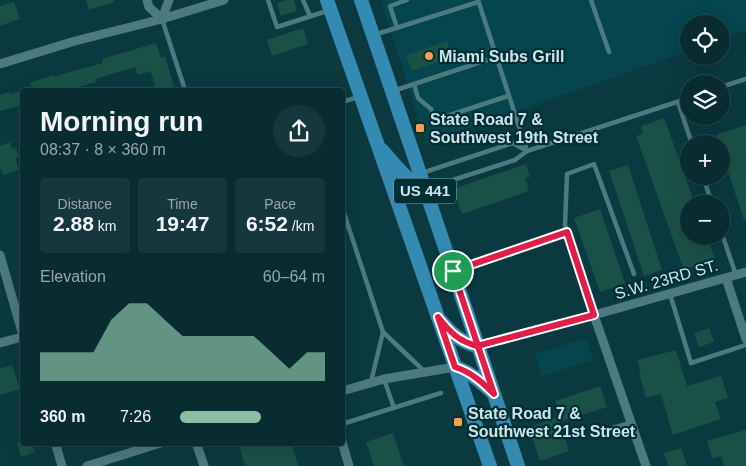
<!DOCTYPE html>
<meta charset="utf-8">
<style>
:root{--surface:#082c30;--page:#16383c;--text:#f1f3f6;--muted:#98a7ab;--line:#29484c;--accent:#8abfa5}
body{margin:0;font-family:Helvetica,sans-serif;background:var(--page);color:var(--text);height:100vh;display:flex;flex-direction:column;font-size:19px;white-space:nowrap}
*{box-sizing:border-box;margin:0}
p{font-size:16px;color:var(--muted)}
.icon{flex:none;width:28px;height:28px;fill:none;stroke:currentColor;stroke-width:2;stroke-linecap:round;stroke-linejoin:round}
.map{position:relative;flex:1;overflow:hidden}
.panel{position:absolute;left:20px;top:88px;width:325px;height:358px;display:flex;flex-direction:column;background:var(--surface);border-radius:5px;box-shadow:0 5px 20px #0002,0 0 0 1px var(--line)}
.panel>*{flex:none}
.controls{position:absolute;left:680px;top:15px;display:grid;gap:10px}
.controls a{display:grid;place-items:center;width:50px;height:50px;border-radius:50%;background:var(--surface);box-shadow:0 5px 20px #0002,0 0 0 1px var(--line);font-size:25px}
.pin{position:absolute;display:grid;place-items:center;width:42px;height:42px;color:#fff;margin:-21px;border:2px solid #fff;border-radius:50%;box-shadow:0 1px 5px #0007}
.round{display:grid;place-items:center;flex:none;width:52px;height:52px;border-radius:26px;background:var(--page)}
.head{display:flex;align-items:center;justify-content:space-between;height:85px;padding:0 20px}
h1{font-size:28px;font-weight:600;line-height:38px}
.metrics{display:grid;grid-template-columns:repeat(3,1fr);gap:8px;height:85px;padding:5px 20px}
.metrics div{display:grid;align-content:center;border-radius:5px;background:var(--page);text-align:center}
.metrics b{font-size:21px;font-weight:600}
.metrics small{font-size:14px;font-weight:400}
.metrics p{font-size:14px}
.chart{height:140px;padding:10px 20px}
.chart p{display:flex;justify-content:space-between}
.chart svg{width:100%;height:90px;margin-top:5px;fill:var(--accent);opacity:.7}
ul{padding:0 20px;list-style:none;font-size:16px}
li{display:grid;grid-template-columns:80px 60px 1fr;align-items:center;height:38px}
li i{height:12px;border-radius:6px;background:var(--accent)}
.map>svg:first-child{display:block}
</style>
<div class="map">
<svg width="746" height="466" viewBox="0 0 746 466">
<rect width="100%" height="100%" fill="#0a3a40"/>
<g fill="#05454d">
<polygon points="381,0 746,0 746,30 721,39 721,24 689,24 689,51 426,143"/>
<polygon points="586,338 593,360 542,376 535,354"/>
</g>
<g fill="#195146">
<polygon points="86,0 114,0 114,2 89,10"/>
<polygon points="287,0 294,0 297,11 281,16 277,3"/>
<polygon points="14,2 20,19 0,26 0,6"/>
<polygon points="303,28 308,44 272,56 267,40"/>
<polygon points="447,41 453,57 412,71 406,55"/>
<polygon points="156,43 161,58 165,56 174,87 165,90 156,90 151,71 138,75 135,67 95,79 96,82 67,90 33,90 30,83 53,75 53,77 103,63 102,59"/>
<polygon points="22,91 22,105 0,111 0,95 10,92 11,94"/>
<polygon points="664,118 695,204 689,204 689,236 707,236 715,259 684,270 636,136 643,134 641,126"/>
<polygon points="746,125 746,219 744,220 721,150 721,144 719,144 716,135"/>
<polygon points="10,142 12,149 16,148 19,157 15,158 19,170 3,175 0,167 0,146"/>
<polygon points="526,164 530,177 525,178 529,191 462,214 453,189"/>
<polygon points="628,165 662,270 644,276 609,171"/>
<polygon points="600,209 625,283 600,292 574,218"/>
<polygon points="709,328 714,342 699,347 694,333"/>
<polygon points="676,350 687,386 721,376 728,398 715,402 721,419 673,435 661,394 646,398 639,373 641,373 637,360"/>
<polygon points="12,365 20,389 0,395 0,369"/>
<polygon points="600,386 607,407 562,421 555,401"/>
<polygon points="558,417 569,451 540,461 529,427"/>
<polygon points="746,430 746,466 724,466 721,456 712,458 707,441"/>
<polygon points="393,433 404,466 374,466 366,442"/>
<polygon points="17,442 32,442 35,452 21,457"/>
<polygon points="238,442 291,442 298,466 245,466"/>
<polygon points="681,448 687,466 668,466 664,453"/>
</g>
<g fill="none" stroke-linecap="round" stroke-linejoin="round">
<g stroke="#4d7980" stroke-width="4.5">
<polyline points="268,0 277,27 327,11"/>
<polyline points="303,0 310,16"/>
<polyline points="478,0 527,151"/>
<polyline points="591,0 609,52"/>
<polyline points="162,19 185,90"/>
<polyline points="397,28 390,6 407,0"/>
<polyline points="374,35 478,2"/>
<polyline points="414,84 418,98 431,109 435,120 508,96"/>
<polyline points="721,87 746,79"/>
<polyline points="393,91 496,57"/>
<polyline points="342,102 358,97"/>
<polyline points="678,102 692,144"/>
<polyline points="422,173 513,143 527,151"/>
<polyline points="703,176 712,204"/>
<polyline points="428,188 515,160 527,151 689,98"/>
<polyline points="342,207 383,332 425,372"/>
<polyline points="721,231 736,275"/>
<polyline points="454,271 567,232"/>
<polyline points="670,294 691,363 746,345"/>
<polyline points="594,315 565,225 567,174 594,164 634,274"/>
<polyline points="384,379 394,408"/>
<polyline points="371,382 383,332"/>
<polyline points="342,424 441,393"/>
<polyline points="599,432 630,423"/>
</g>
<g stroke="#4d7980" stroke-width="9">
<polyline points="147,0 149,7 162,19 169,0"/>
<polyline points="0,64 75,41 162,19 224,0"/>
<polyline points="0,255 22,332"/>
<polyline points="726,278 746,339"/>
<polyline points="594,315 646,466"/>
<polyline points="0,343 22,337"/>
<polyline points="477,346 594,315 746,272"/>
<polyline points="342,391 384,379 455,367"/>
<polyline points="55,442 62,466"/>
<polyline points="196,442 204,466"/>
<polyline points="342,442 349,466"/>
<polyline points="87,466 164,442"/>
</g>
<g stroke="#358ab2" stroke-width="14">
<polyline points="327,0 490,466"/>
<polyline points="361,0 453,271 518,466"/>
<path d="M382 150C395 165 407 181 424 189"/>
<path d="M442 322C452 334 461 342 477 346"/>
<path d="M455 367C470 372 480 381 492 392"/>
</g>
</g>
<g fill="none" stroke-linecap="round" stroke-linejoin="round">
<defs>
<path id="route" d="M453 271 494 394C482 382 471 372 455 367L438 317C450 332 458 341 477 346L594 315 567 232 453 271"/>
</defs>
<use href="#route" stroke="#fff" stroke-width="10"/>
<use href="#route" stroke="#e11d48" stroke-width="6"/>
</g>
<g fill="#fc9d52" stroke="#003036" stroke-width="2">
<circle cx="429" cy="56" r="5"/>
<rect x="415" y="123" width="10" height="10" rx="2.5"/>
<rect x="453" y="417" width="10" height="10" rx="2.5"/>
</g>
<g text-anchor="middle" stroke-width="4.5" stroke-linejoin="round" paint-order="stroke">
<rect fill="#003036" stroke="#90aeb3" stroke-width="1" x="394" y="178.5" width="62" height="25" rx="4"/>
<g font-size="15" font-weight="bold" fill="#cee4e8">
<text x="425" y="196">US 441</text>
</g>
<g font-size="16" font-weight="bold" fill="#cee4e8" stroke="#003036" text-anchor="start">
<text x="439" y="62">Miami Subs Grill</text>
<text x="430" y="125">State Road 7 &amp;<tspan x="430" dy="18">Southwest 19th Street</tspan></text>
<text x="468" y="419">State Road 7 &amp;<tspan x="468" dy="18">Southwest 21st Street</tspan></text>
</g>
<g font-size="16" fill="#cee4e8" stroke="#003036">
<text transform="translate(666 279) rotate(-16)" y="6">S.W. 23RD ST.</text>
</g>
</g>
</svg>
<div class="controls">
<a><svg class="icon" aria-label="locate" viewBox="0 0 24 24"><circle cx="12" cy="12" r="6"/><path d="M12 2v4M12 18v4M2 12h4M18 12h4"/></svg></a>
<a><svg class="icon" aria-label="layers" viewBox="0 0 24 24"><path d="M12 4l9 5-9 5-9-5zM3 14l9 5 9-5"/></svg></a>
<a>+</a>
<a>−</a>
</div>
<div class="pin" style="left:453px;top:271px;background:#1e9e55"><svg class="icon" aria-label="arrive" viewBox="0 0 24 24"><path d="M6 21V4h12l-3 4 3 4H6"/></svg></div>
<section class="panel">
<div class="head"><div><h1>Morning run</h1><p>08:37 · 8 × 360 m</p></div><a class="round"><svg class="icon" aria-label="share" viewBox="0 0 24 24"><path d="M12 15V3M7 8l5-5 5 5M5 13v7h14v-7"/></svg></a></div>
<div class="metrics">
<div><p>Distance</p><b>2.88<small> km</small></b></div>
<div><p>Time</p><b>19:47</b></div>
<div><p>Pace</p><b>6:52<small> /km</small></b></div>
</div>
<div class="chart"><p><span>Elevation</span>60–64 m</p>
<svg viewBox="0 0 160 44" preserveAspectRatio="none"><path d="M0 44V30L10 30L20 30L30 30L40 14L50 6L60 6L70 14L80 22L90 22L100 22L110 22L120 22L130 30L140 38L150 30L160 30V44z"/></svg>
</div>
<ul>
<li><b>360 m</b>7:26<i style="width:56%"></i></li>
</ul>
</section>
</div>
